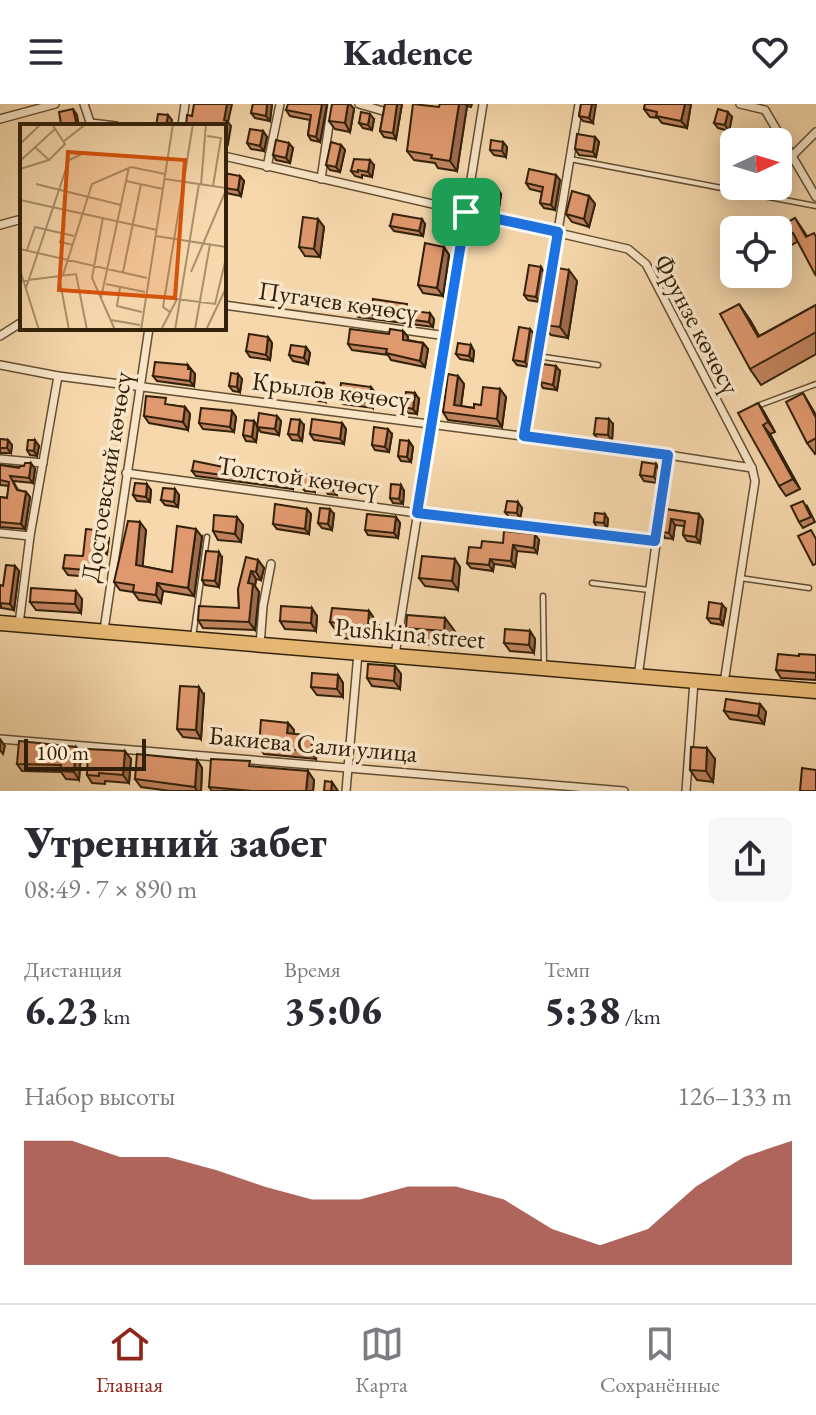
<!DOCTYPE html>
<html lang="ru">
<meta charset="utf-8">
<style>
:root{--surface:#fff;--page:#f7f7f7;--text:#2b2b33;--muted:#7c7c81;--line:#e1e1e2;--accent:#8f2418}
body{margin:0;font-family:"EB Garamond",serif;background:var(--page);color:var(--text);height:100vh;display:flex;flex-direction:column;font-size:30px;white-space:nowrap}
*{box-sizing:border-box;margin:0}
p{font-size:26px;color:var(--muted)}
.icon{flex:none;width:44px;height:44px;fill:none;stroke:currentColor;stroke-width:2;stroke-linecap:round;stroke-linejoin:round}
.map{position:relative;height:687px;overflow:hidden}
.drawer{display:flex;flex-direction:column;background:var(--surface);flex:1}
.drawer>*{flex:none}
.needle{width:52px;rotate:86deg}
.tools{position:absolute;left:720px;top:24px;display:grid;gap:16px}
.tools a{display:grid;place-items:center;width:72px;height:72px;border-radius:12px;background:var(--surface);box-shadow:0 4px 20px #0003;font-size:40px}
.scale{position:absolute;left:24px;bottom:20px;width:122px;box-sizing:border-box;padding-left:8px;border:4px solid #32210a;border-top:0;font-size:22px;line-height:28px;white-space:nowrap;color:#32210a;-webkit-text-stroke:6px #f9e6c9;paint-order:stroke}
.pin{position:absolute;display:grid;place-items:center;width:68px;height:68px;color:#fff;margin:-34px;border-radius:16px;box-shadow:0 4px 12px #0006}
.round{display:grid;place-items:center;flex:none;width:84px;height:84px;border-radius:12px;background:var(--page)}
.headline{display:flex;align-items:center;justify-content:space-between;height:136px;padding:0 24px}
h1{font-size:44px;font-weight:800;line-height:60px}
.metrics{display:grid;grid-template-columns:repeat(3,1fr);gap:12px;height:136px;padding:8px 24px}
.metrics div{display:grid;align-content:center}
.metrics b{font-size:40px;font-weight:800}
.metrics small{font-size:22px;font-weight:400}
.metrics p{font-size:22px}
.chart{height:224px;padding:16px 24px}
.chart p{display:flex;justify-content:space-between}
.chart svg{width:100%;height:144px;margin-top:8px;fill:var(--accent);opacity:.7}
header{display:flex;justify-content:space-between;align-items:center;height:104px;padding:0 24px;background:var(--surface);font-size:36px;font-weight:800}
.menu{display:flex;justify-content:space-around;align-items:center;height:112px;border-top:2px solid var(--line);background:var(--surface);font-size:22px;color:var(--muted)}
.menu a{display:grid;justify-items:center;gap:4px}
.menu .selected{color:var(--accent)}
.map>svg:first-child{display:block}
</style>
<header><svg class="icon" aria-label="menu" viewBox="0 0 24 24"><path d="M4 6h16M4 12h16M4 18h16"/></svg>Kadence<svg class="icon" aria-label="heart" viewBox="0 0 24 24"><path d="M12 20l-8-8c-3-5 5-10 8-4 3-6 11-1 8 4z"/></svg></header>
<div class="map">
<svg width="816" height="687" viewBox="0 0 816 687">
<rect width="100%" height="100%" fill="#f6d8ac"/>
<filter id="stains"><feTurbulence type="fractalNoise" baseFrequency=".0025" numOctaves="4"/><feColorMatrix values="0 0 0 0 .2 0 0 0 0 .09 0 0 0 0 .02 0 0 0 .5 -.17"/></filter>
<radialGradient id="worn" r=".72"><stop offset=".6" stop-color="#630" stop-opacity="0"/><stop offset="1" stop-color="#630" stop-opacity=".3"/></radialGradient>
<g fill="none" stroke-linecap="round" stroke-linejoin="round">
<defs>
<g id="lane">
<polyline points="570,55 816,102"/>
<polyline points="537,252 598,261"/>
<polyline points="757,302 816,280"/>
<polyline points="740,474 809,484"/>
<polyline points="592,479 649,486"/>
<polyline points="543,492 544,561"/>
<polyline points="193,533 207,433"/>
</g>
<g id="street">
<polyline points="84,0 91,21"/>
<polyline points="359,0 383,7"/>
<polyline points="740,0 765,6 816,93"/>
<polyline points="0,15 55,0"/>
<polyline points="91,19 116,22"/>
<polyline points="182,22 185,0"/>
<polyline points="224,52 628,145 646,160 752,364 755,377 724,579"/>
<polyline points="792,52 816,28"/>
<polyline points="267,63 280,0"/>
<polyline points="321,75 332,0"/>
<polyline points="0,121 22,115"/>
<polyline points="224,201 447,232"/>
<polyline points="0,232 22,218"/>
<polyline points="0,261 58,272 668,351 752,364"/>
<polyline points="524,332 579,0"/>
<polyline points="0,355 43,359"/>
<polyline points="126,369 417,409 655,437"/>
<polyline points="0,429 30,432"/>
<polyline points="19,520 30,432 58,272"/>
<polyline points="104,526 149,224"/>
<polyline points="260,541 263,502 271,460"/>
<polyline points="395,551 483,0"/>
<polyline points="638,573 668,351"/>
<polyline points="0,635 624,687"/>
<polyline points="346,687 358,549"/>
<polyline points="686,687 694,577"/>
</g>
<polyline id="highway" points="0,519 816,587"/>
</defs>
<use href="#lane" stroke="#634f32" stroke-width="7"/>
<use href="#street" stroke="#634f32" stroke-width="10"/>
<use href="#highway" stroke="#32210a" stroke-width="17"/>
<use href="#lane" stroke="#f9e6c9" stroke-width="4"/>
<use href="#street" stroke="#f9e6c9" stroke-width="7"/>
<use href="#highway" stroke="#ebbc76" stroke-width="14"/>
</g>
<g fill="#c1835f" stroke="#32210a" stroke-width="2">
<polygon points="253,0 272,0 270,17 255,14 251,9"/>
<polygon points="327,0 320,38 311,36 308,31 310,16 290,12 286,6"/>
<polygon points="385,0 402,0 396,35 384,33 380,27"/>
<polygon points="440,0 472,0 471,3 467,2 457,67 438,64 435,59 414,56 407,47 439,3"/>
<polygon points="581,0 593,19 583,17 579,12"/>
<polygon points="645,0 691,0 687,24 662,19 658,14 650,13 644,5"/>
<polygon points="354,5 350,28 335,25 329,17"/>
<polygon points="732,13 729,27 718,24 714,19"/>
<polygon points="374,15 372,26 363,24 359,19"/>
<polygon points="263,27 267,33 264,47 251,45 247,39"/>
<polygon points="595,33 599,38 596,53 579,51 575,45"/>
<polygon points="503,38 507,43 506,53 494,51 490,46"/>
<polygon points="341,41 345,46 340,68 330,66 326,61"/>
<polygon points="293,44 290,59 276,56 273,51"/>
<polygon points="734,52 734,79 731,79 723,68"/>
<polygon points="374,61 372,73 362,71 362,74 355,72 351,67"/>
<polygon points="778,61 784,70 782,87 751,82 778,82"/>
<polygon points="556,71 560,76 555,106 544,104 540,99 542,88 530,85 526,79"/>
<polygon points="224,72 240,72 244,77 241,92 226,89 224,87"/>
<polygon points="501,90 499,104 481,100 477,95"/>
<polygon points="589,92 595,100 589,123 572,118 566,110"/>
<polygon points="795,114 807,132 778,149 778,126"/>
<polygon points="318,115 324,123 320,153 305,152 299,143"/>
<polygon points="447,117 451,122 449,135 437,132 433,127"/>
<polygon points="425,120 423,132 394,127 390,122"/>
<polygon points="444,143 449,151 443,192 423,189 418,181"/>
<polygon points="541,163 544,169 540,198 528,196 524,191"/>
<polygon points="577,177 568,234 551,231 543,221"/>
<polygon points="739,200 750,216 759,232 816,201 816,250 761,281 750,265"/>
<polygon points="372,203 410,206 434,215 433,223 358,213 354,208"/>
<polygon points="530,225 534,230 529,263 517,261 513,256"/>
<polygon points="403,227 408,233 408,236 423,239 428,245 425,263 391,256 388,251 352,246 348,240"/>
<polygon points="268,233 272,239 270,256 250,253 246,247"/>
<polygon points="306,243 310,249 308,260 293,257 289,251"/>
<polygon points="474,247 473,257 460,255 456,250"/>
<polygon points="190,265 195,270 194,282 157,277 153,272"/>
<polygon points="560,267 557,286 543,284 540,278"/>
<polygon points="238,270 242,275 240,288 233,287 229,282"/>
<polygon points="458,272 464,280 461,302 474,304 481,301 500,285 506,293 502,323 448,316 443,308"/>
<polygon points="328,284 326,298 318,297 314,292"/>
<polygon points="375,288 373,304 343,300 339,295"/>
<polygon points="803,289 816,311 816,349 815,350 807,339"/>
<polygon points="419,295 417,310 408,309 404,303"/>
<polygon points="758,299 764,308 775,328 770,330 800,385 786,392 779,382"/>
<polygon points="170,301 185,303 190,310 188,326 149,319 144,312"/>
<polygon points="232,307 236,313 234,328 203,325 199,319"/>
<polygon points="277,312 281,317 279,331 261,328 258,324 256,338 246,337 243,331 254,317 257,322"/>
<polygon points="342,319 346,325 344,340 314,336 310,330"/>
<polygon points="613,320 612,337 598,335 594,330"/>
<polygon points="304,321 302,337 292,336 288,330"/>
<polygon points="392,330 389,348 375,346 372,341"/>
<polygon points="0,335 8,336 12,341 11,349 0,349"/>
<polygon points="409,337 413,343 411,358 401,357 398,352"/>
<polygon points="39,342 37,352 30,351 27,346"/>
<polygon points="656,360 659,366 658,379 644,377 640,371"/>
<polygon points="0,361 35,365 33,379 13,377 18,386 26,388 30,393 25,425 0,423 0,393 7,394 9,382 0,381"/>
<polygon points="233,365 291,371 294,377 293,385 196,372 192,367"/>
<polygon points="312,371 316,377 315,388 305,387 301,382"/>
<polygon points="335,374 339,379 337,391 328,390 324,385"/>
<polygon points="151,386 150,398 137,397 133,391"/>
<polygon points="404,387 403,400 393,399 390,394"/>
<polygon points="179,391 178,403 165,401 161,396"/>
<polygon points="807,402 815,418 803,424 799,418"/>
<polygon points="522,404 520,415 509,413 505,408"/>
<polygon points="307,405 311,410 309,430 277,425 273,420"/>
<polygon points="665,405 699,410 703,416 700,439 687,437 683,431 684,422 675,421 673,435 665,434 662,428"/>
<polygon points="334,410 332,426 322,424 318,419"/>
<polygon points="396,413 400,419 398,434 368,431 365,426"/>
<polygon points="608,415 607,425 597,424 594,418"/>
<polygon points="243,421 241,438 218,436 213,427"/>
<polygon points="146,426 142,462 172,468 202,433 194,492 163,487 161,499 139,496 133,488 120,486 114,478"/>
<polygon points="104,427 109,434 107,450 102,450 100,474 68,471 63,464 83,452"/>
<polygon points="539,436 537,449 517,447 515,463 494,460 493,467 471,464 467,459 481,444 503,439"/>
<polygon points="222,454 219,483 205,481 202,476"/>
<polygon points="258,456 264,464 261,476 256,475 255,482 259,488 255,526 203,524 198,516 239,504 238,485"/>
<polygon points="15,462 19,467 14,506 1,504 0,481 3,482"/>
<polygon points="460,463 458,486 425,482 419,474"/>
<polygon points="82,495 81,509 36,506 30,498"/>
<polygon points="726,505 723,521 711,519 707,514"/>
<polygon points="369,507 380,523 379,537 341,534 330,518"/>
<polygon points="317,512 316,527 285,525 280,517"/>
<polygon points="445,514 456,529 455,543 418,540 406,524"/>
<polygon points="530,527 535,535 534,549 510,547 504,539"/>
<polygon points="816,551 816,576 781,574 776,566 799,552"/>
<polygon points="395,562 401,570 400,585 372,582 367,574"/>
<polygon points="338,571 343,579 343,593 317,591 311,583"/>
<polygon points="204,591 201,635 183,633 177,625"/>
<polygon points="760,600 766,608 764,620 730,615 724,607"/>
<polygon points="288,619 294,626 293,630 318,640 316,655 264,650 259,643"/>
<polygon points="76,643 81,650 79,676 66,675 61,668 22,667 17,660"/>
<polygon points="131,655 129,679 105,677 105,680 92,679 87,671"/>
<polygon points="715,655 713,678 697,676 690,666"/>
<polygon points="197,656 202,664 201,687 170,687 141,683 135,675"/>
<polygon points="253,663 314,676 313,687 212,687 209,683"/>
</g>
<g fill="#9d6a4d" stroke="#32210a" stroke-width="2">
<polygon points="227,0 232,0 228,18 231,22 228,40 224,35 224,16"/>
<polygon points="267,0 272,0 270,17 266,12"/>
<polygon points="322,0 327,0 320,38 316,33"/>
<polygon points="348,0 350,0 354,5 350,28 345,19"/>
<polygon points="397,0 402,0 396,35 393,29"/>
<polygon points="459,0 465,0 467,2 457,67 450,57"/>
<polygon points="592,0 596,0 593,19 589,14"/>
<polygon points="685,0 691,0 687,24 681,17"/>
<polygon points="73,5 77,11 79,22 77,22"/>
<polygon points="728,8 732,13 729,27 725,21"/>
<polygon points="370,10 374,15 372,26 368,21"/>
<polygon points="168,11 172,16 171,22 166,22"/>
<polygon points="263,27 267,33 264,47 260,42"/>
<polygon points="595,33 599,38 596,53 593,48"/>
<polygon points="503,38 507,43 506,53 502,47"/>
<polygon points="289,39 293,44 290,59 286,54"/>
<polygon points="341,41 345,46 340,68 336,63"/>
<polygon points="370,56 374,61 372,73 368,68"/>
<polygon points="778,61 784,70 782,87 778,82"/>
<polygon points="556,71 560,76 555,106 551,101"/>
<polygon points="240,72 244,77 241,92 238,86"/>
<polygon points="498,85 501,90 499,104 495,98"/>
<polygon points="589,92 595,100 589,123 584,115"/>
<polygon points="318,115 324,123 320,153 314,145"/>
<polygon points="422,115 425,120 423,132 419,127"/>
<polygon points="447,117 451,122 449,135 445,129"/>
<polygon points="444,143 449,151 443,192 437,184"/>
<polygon points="541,163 544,169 540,198 536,193"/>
<polygon points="569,166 577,177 568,234 560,223"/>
<polygon points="739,200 750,216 769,249 758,233"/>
<polygon points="430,209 434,215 433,223 429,218"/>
<polygon points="530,225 534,230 529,263 525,258"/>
<polygon points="403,227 408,233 408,242 403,236"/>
<polygon points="268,233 272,239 270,256 266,251"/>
<polygon points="423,239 428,245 425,263 420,257"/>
<polygon points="471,241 474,247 473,257 469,252"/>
<polygon points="306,243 310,249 308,260 304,254"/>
<polygon points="188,261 195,270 194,282 190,277"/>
<polygon points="556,262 560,267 557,286 553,281"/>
<polygon points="238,270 242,275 240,288 237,283"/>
<polygon points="458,272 464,280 460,309 454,301"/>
<polygon points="324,279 328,284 326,298 322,293"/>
<polygon points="371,283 375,288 373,304 369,298"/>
<polygon points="500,285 506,293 502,323 497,315"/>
<polygon points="415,289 419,295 417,310 413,305"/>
<polygon points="758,299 764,308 775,328 768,318"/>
<polygon points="185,303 190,310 188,326 183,318"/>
<polygon points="232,307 236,313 234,328 230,323"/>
<polygon points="277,312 281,317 279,331 275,325"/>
<polygon points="609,315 613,320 612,337 608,331"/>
<polygon points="300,316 304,321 302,337 298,331"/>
<polygon points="254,317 258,323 256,338 252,333"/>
<polygon points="342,319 346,325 344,340 340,335"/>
<polygon points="763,321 770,330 800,385 793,375"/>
<polygon points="388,325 392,330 389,348 385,343"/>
<polygon points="8,336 12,341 11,349 7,344"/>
<polygon points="35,336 39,342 37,352 34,347"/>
<polygon points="409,337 413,343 411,358 407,353"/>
<polygon points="31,359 35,365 33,379 29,374"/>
<polygon points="656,360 659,366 658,379 654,373"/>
<polygon points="291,371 294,377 293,385 289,380"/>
<polygon points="312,371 316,377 315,388 311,383"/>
<polygon points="335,374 339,379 337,391 333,386"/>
<polygon points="147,380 151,386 150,398 146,393"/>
<polygon points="401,381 404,387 403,400 399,395"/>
<polygon points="175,385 179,391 178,403 174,398"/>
<polygon points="26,388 30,393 25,425 21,420"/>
<polygon points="518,398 522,404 520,415 517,409"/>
<polygon points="307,405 311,410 309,430 305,425"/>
<polygon points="330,405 334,410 332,426 328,420"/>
<polygon points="605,410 608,415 607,425 604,419"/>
<polygon points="699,410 703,416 700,439 696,433"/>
<polygon points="237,413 243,421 241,438 235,430"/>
<polygon points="396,413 400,419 398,434 394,429"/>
<polygon points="671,415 675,421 673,435 669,429"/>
<polygon points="140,418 146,426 142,469 136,461"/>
<polygon points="196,425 202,433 194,492 188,484"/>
<polygon points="104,427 109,434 107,450 102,443"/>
<polygon points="535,430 539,436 537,449 534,444"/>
<polygon points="513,441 517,447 515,463 511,457"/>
<polygon points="98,443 102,450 100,474 96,467"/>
<polygon points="219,448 222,454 219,483 215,477"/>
<polygon points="455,455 460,463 458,486 452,477"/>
<polygon points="490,455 494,460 493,467 489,461"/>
<polygon points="258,456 264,464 261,476 256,468"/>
<polygon points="15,462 19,467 14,506 10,500"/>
<polygon points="251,467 256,475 255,482 259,488 255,526 249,518 248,479"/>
<polygon points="157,479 163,487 161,499 156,491"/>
<polygon points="76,487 82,495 81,509 75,500"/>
<polygon points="722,500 726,505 723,521 720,515"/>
<polygon points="312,504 317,512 316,527 311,519"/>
<polygon points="369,507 380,523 379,537 368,522"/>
<polygon points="445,514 456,529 455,543 444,527"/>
<polygon points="530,527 535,535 534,549 529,541"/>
<polygon points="395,562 401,570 400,585 394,577"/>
<polygon points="338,571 343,579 343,593 337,585"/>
<polygon points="199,583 204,591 201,635 196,626"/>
<polygon points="760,600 766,608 764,620 758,612"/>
<polygon points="288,619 294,626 293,637 287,629"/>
<polygon points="313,632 318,640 316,655 311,647"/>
<polygon points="0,635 5,642 3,650 0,646"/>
<polygon points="76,643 81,650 79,676 74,668"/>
<polygon points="707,644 715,655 713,678 706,667"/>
<polygon points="125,647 131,655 129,679 123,671"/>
<polygon points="197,656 202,664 201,687 197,687 195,683"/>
<polygon points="308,667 314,676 313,687 306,687"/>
<polygon points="332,678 338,687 331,687"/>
</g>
<g fill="#e0986e" stroke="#32210a" stroke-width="2">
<polygon points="194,0 227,0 224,16 227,17 224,34 224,22 186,22 187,11 192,12"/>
<polygon points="253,0 267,0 266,12 251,9"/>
<polygon points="288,0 322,0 316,33 308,31 311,11 286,6"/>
<polygon points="332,0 348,0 345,19 329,17"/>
<polygon points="385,0 397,0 393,29 380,27"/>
<polygon points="413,0 439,3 440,0 459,0 450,57 431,54 432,51 407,47"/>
<polygon points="581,0 592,0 589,14 579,12"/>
<polygon points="645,0 685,0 681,17 656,12 657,8 644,5"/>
<polygon points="73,5 77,22 67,22 66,20 61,20 59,8"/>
<polygon points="718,5 728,8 725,21 714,19"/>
<polygon points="361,8 370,10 368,21 359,19"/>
<polygon points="158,10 168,11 166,22 156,22"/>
<polygon points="250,25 263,27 260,42 247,39"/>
<polygon points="577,30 595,33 593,48 575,45"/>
<polygon points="276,36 289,39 286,54 273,51"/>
<polygon points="491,36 503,38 502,47 490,46"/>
<polygon points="331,38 341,41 336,63 326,61"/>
<polygon points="726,51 734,52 734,70 723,68"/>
<polygon points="354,55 370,56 368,68 358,66 358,68 351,67"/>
<polygon points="529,65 556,71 551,101 540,99 543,83 526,79"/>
<polygon points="224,69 240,72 238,86 224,84"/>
<polygon points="480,81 498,85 495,98 477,95"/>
<polygon points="572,87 589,92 584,115 566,110"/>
<polygon points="393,110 422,115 419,127 390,122"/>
<polygon points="303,113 318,115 314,145 299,143"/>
<polygon points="795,114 806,133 814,129 816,133 816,172 793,129 778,138 778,126 773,126"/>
<polygon points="435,115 447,117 445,129 433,127"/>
<polygon points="425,139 444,143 437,184 418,181"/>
<polygon points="529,161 541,163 536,193 524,191"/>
<polygon points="552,163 569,166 560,223 543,221"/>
<polygon points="373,195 407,200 406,206 430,209 429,218 354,208 355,201 372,203"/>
<polygon points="739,200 758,233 816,201 816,228 750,265 720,210"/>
<polygon points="519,223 530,225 525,258 513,256"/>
<polygon points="350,225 389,230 390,225 403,227 403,236 423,239 420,257 386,249 387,245 348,240"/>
<polygon points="249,230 268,233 266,251 246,247"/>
<polygon points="458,239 471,241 469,252 456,250"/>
<polygon points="291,241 306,243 304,254 289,251"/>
<polygon points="155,258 188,261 188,265 191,265 190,277 153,272"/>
<polygon points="543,260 556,262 553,281 540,278"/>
<polygon points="231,269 238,270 237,283 229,282"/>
<polygon points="448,270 458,272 454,301 474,304 474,300 481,301 483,283 500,285 497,315 443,308"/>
<polygon points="316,278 324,279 322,293 314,292"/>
<polygon points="341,279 371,283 369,298 339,295"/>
<polygon points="406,288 415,289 413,305 404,303"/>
<polygon points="803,289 816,314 816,334 807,339 786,298"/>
<polygon points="146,292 166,294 165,300 185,303 183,318 144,312"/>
<polygon points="758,299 768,318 763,321 793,375 779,382 738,309"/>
<polygon points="201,304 232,307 230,323 199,319"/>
<polygon points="259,309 277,312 275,325 257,323"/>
<polygon points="596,314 609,315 608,331 594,330"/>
<polygon points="291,315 300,316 298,331 288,330"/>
<polygon points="312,315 342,319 340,335 310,330"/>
<polygon points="245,316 254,317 252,333 243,331"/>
<polygon points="374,323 388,325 385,343 372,341"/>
<polygon points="0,335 8,336 7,344 0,344"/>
<polygon points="28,336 35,336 34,347 27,346"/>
<polygon points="400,336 409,337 407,353 398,352"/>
<polygon points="194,357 233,365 233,363 291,371 289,380 192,367"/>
<polygon points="642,358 656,360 654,373 640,371"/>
<polygon points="25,359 31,359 29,374 10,372 17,386 26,388 21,420 0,418 0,393 7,394 9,378 0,376 0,361 19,364 20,362 24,362"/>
<polygon points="303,370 312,371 311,383 301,382"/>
<polygon points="326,373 335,374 333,386 324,385"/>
<polygon points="135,379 147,380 146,393 133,391"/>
<polygon points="391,380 401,381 399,395 390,394"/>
<polygon points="163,384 175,385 174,398 161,396"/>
<polygon points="507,397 518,398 517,409 505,408"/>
<polygon points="803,397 811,413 799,418 791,402"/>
<polygon points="275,400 307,405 305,425 273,420"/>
<polygon points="320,404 330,405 328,420 318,419"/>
<polygon points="665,405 699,410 696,433 683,431 685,417 671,415 669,429 662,428"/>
<polygon points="595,409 605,410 604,419 594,418"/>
<polygon points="367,410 396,413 394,429 365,426"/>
<polygon points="214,411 237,413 235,430 213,427"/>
<polygon points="128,417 140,418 136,461 172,468 177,422 196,425 188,484 157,479 156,491 133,488 134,481 114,478"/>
<polygon points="86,425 104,427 102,443 98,443 96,467 63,464 65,451 83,452"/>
<polygon points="811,426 816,435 816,460 813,461 798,432"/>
<polygon points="504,427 535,430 534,444 513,441 511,457 490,455 489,461 467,459 469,443 481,444 482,437 503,439"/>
<polygon points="206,447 219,448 215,477 202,476"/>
<polygon points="422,452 455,455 452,477 419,474"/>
<polygon points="246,453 258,456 256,468 251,467 248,479 253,480 249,518 198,516 199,502 239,504 238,485"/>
<polygon points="6,461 15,462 10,500 0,499 0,481 3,482"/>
<polygon points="31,484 76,487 75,500 30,498"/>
<polygon points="709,498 722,500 720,515 707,514"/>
<polygon points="281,502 312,504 311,519 280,517"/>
<polygon points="332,504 369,507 368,522 330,518"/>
<polygon points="407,511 445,514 444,527 406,524"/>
<polygon points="505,525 530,527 529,541 504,539"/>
<polygon points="778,550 799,552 799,550 816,551 816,569 776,566"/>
<polygon points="368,560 395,562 394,577 367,574"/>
<polygon points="312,569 338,571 337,585 311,583"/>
<polygon points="180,582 199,583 196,626 177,625"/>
<polygon points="726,595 760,600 758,612 724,607"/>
<polygon points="261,616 288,619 287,629 313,632 311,647 259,643"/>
<polygon points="19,637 76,643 74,668 61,667 61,661 17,660"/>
<polygon points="691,643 707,644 706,667 690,666"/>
<polygon points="88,645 125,647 123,671 99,669 99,672 87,671"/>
<polygon points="137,650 197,656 195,683 135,675"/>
<polygon points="211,655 250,657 249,662 308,667 306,687 252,687 209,683"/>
<polygon points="802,664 816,666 816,687 800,687"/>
<polygon points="325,677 332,678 331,687 324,687"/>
</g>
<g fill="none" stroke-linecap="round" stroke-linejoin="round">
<defs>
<polygon id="route" points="466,108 558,128 524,332 668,351 655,437 417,409"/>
</defs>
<use href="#route" stroke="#fff" stroke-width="16"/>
<use href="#route" stroke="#1a73e8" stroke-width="10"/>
</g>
<g text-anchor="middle" stroke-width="7" stroke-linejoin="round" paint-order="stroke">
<g font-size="26" fill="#32210a" stroke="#f9e6c9">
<text transform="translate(338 197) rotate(8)" y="9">Пугачев көчөсү</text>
<text transform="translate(697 220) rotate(62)" y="9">Фрунзе көчөсү</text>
<text transform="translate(331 286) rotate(7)" y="9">Крылов көчөсү</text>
<text transform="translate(298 372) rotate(8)" y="9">Толстой көчөсү</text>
<text transform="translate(106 373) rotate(-81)" y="9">Достоевский көчөсү</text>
<text transform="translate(410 529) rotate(5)" y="9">Pushkina street</text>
<text transform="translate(313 640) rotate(5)" y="9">Бакиева Сали улица</text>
</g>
</g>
<g transform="translate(20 20)">
<rect width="206" height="206" fill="#f6d8ac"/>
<path fill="none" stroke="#a88f6b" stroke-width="2" d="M187 12 201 14 193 62M44 17 66 0M0 20 21 0M29 36 45 20 32 0M0 37 35 5M0 45 29 36 16 24M145 55 206 64M106 57 143 65M16 60 101 81M181 61 186 0M0 76 137 106M83 93 72 154 95 206M45 101 40 118 53 121M136 112 206 123M0 125 127 154M7 126 15 103 54 112M0 146 19 206M103 148 121 60M171 148 206 66M43 151 72 60 111 43 145 50M39 152 49 206M0 157 56 150 67 206M86 160 125 168M100 163 97 182 122 188M6 164 49 36 66 28M81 174 109 43M150 188 143 183 173 0M91 196 120 201M175 205 190 120M121 206 153 0M141 206 157 175 195 180 206 134M155 206 179 60M186 206 206 164"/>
<path fill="#d6530c" fill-opacity="0.15" stroke="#d6530c" stroke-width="4" d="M48 28 165 36 155 174 39 166Z"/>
<rect width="206" height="206" fill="none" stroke="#32210a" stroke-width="4"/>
</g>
<rect width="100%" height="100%" filter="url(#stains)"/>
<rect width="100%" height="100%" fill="url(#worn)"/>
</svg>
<div class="tools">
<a><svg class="needle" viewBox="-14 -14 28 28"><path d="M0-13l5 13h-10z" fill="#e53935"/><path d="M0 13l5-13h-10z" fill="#7c7c81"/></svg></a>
<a><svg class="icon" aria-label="locate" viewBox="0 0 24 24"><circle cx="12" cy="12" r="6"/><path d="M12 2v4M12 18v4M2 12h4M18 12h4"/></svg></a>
</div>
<div class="scale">100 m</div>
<div class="pin" style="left:466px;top:108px;background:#1e9e55"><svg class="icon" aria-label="arrive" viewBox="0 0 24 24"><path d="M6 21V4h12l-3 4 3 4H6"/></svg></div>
</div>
<section class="drawer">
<div class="headline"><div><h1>Утренний забег</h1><p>08:49 · 7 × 890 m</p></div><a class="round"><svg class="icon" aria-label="share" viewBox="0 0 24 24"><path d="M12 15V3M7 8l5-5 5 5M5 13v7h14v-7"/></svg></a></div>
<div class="metrics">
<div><p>Дистанция</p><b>6.23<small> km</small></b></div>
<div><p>Время</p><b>35:06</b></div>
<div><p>Темп</p><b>5:38<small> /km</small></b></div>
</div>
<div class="chart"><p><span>Набор высоты</span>126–133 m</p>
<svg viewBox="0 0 160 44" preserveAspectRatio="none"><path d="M0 44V6L10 6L20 11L30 11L40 15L50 20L60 24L70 24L80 20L90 20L100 24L110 33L120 38L130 33L140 20L150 11L160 6V44z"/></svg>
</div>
</section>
<nav class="menu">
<a class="selected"><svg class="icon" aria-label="home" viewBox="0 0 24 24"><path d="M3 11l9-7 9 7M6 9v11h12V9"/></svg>Главная</a>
<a><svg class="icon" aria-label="map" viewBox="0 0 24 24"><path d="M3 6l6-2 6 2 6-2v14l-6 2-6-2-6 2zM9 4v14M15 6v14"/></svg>Карта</a>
<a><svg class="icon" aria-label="saved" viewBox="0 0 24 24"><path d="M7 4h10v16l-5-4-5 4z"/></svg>Сохранённые</a>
</nav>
